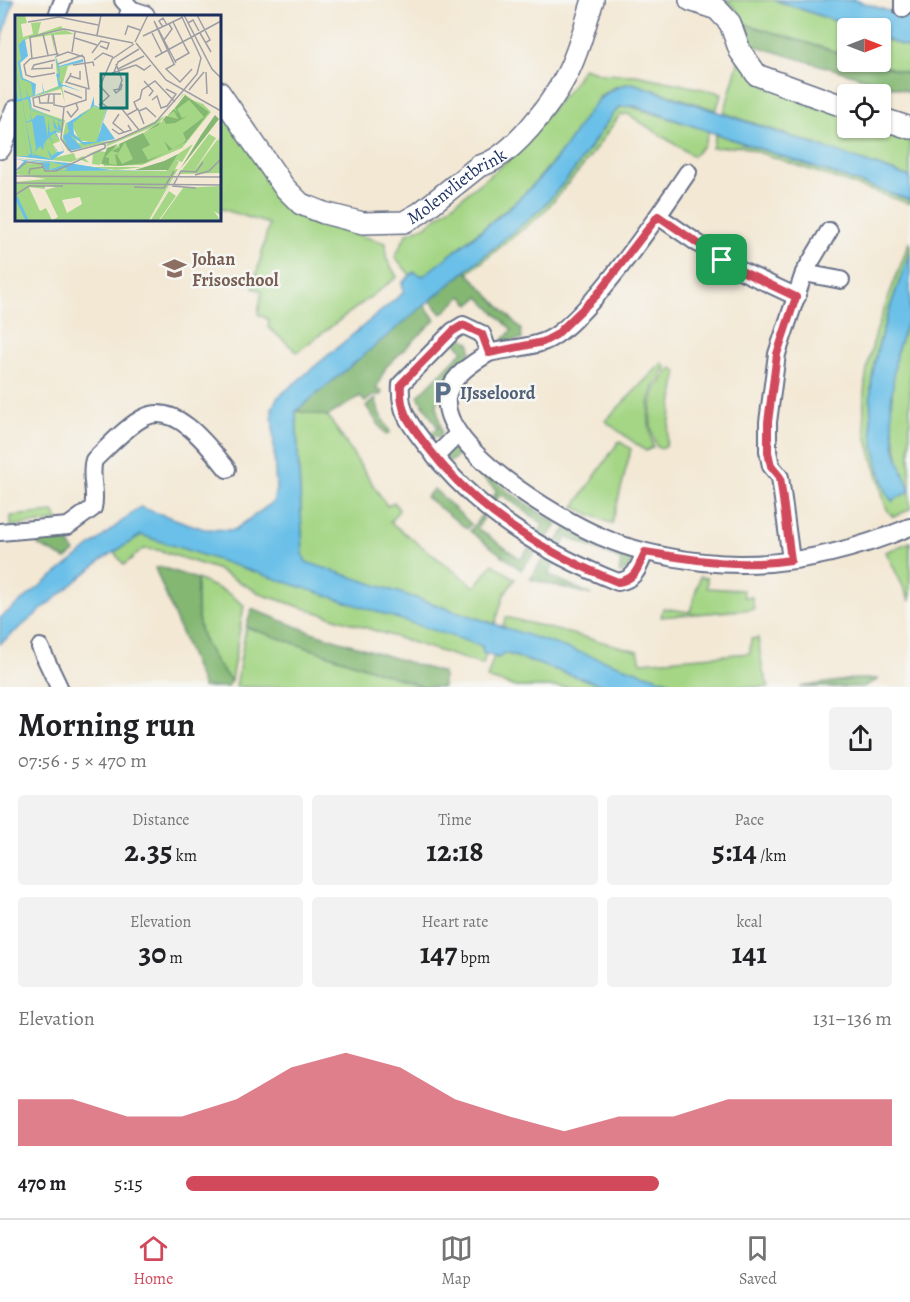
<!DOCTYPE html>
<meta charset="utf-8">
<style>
:root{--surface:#fff;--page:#f2f2f2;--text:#202124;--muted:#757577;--line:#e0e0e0;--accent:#d1495b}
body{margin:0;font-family:Alegreya,serif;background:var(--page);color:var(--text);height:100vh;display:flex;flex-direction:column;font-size:22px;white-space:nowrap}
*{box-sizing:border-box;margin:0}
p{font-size:20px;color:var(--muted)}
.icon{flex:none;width:33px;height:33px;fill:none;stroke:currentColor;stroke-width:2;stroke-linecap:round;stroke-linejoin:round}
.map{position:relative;height:687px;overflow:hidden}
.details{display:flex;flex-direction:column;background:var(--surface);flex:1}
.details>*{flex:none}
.needle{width:39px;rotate:90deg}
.buttons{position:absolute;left:837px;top:18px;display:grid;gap:12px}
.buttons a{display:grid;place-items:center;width:54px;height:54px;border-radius:6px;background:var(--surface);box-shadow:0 2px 4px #0004;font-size:30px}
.pin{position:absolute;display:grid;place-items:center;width:51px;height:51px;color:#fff;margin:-26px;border-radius:12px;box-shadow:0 3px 9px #0006}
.round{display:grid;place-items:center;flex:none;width:63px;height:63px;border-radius:6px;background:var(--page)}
.headline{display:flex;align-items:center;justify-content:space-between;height:102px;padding:0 18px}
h1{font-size:33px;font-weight:700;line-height:45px}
.metrics{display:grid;grid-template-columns:repeat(3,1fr);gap:9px;height:102px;padding:6px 18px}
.metrics div{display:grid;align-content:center;border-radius:6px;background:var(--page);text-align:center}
.metrics b{font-size:30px;font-weight:700}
.metrics small{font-size:16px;font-weight:400}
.metrics p{font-size:16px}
.chart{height:168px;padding:12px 18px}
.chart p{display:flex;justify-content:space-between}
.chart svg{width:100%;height:108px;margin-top:6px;fill:var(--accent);opacity:.7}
ul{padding:0 18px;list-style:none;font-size:20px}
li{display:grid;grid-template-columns:96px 72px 1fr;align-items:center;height:45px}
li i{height:15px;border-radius:8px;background:var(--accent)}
.tabs{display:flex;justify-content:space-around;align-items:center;height:84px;border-top:2px solid var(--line);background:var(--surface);font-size:16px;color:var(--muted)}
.tabs a{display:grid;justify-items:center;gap:3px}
.tabs .on{color:var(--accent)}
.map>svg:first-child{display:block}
</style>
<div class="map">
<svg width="910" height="687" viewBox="0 0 910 687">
<rect width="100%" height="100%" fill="#f6f6f2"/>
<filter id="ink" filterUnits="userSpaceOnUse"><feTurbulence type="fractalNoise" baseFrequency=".0167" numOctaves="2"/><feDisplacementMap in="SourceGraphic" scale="12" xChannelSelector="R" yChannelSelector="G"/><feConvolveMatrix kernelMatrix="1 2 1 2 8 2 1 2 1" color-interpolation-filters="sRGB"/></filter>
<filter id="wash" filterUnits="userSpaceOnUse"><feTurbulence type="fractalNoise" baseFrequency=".008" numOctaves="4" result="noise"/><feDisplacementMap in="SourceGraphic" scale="24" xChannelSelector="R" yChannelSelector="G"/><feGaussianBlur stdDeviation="1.35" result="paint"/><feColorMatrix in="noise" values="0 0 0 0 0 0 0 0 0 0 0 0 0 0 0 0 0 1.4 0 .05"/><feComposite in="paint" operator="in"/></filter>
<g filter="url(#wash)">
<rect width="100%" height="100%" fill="#f3e8d4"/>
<g fill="#a4d685" stroke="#608272" stroke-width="1.5">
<polygon points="725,0 775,0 855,28 848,28 847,55 742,23 735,8"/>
<polygon points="881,38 910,48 910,74 870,62 880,62"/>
<polygon points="739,59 847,112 848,128 880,128 910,133 910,177 724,113"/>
<polygon points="583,68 603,74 636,75 722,93 716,110 632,83 614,87 600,96 564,149 525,194 423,277 414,272 410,275 395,257 407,233 426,226 505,163 571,87"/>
<polygon points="629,106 709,131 704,145 693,156 628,114 620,115 583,166 543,213 468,273 466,271 542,207 573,172 612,115 620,107"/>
<polygon points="225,114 284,199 305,220 386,243 386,258 397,277 297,352 268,327 269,320 258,314 262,291 253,288 269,224 219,208 219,118"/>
<polygon points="716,134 910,200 910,204 740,146 712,148"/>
<path d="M910 240V252C883 328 857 380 878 462 881 475 883 491 893 501L900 466 891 420 892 387 896 354 910 314V509L894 517C884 512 882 491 879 480 873 460 865 438 864 417 860 356 890 296 910 240Z"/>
<path d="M662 363 666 367C645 399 646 410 653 447L646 451 605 421Z"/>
<path d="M673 368 677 372 666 446 661 449 657 447C648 425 647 402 661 381 665 375 667 370 673 368Z"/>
<polygon points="296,411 328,416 387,506 394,502 399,510 390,522 475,587 493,564 515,579 504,595 495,624 305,562 303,554"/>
<polygon points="619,441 631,449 612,524 574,507"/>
<polygon points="53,512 59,521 11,526 11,516"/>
<polygon points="141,535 330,595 482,646 483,653 486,653 483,665 263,595 216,569 158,550 143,549 124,565 114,552"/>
<polygon points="910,542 910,601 886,552"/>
<polygon points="700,577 707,578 707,588 743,590 744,597 752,597 754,609 661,617 663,608 690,612"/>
<path d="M197 579 226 592 244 605 231 681C200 645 195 626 197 579Z"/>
<polygon points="506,617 638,651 641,662 750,653 751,639 758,638 763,672 769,687 685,687 502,628"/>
<polygon points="246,627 424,687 236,687"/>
<polygon points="504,653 608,687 516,687 487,678 494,656 498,658"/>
</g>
<g fill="#83b772" stroke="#4f7368" stroke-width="1.5">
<polygon points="742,23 847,55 848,62 870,62 910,74 910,92 752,45"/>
<polygon points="466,271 521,329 522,339 500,343 512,330 479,297 470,305 462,296 442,314 430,300"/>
<polygon points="424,304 435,320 386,367 376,389 382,391 381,395 374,395 365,402 360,396 328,416 296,411"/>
<polygon points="461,337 470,343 471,352 443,385 438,396 437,409 442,433 439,437 428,435 438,428 418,396 463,351 455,341"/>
<polygon points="376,399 379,413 390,432 386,435 366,406"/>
<polygon points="454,447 460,449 510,493 557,524 544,542 537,537 543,524 501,494 493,504 490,501 497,491 459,455 450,462 443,455"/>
<polygon points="434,489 471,524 467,529 426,497"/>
<polygon points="481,516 484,518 477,528 521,559 528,549 536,551 521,570 470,531"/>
<polygon points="566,529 625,554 631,560 630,569 619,573 621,560 567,537 561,548 553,546"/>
<polygon points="59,532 75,552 66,559 38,545 36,534"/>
<polygon points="545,556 554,563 549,575 592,595 530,579"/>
<path d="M161 567 197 579C195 626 200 645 231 681L228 687H203L155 568Z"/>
<polygon points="252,609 311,632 443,673 443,687 424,687 246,627"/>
<polygon points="852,679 879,679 863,687 800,687"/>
</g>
<g fill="#6bc0e8" stroke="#4378a3" stroke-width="1.5">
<polygon points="0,0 14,0 0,45"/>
<polygon points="775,0 855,0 910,18 910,48 881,38 880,28 855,28"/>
<path d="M632 83 910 177V200L635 106 620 107 612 115 573 172 542 208 296 411 303 554 306 562 685 687H608L505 653 498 658 483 653 482 646 141 535 103 559 0 644V618L140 507 204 529 234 530 273 502 276 489 272 409 277 398 404 292 402 283 414 272 423 276C473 236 528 200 565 147 586 118 594 90 632 83Z"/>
<path d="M910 252V314L896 354 891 404 895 450 910 491 892 501 888 496C852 398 877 344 910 252Z"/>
</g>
</g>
<g filter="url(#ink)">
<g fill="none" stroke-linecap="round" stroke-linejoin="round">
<defs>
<g id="minor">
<polyline points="123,0 135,13"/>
<polyline points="903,0 903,9"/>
<polyline points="57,16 63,0"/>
<polyline points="658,216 731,266 797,297"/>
<polyline points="804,273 841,280"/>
<path d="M489 353C506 349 526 348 543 342 582 329 663 209 688 172"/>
<polyline points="435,457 458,434"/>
<path d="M0 532 68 526 93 508C97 491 89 476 94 460 108 447 129 424 145 417 177 402 210 448 227 469"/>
<path d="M645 552C638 568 636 579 618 582 542 552 476 511 426 445 410 424 399 412 401 384L453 331 463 325 482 334 489 353C474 362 453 375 448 393 433 445 561 520 602 537 633 551 669 558 703 562 775 570 843 555 910 527"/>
<polyline points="791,560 780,477 771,466 768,451 768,422 777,354 804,273 829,231"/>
<polyline points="40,647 59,687"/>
</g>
<g id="tertiary">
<polyline points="690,0 717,9 730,23 740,51 757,75 848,108"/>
<polyline points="130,16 135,13 144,16"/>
<path id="s1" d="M219 92 284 187 301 204 324 213 363 223 404 222 420 213 479 166C512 158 552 103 567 74 579 51 585 25 593 0"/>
<polyline points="880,118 910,128"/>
<polyline points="0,148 16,111"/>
</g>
</defs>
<use href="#minor" stroke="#677087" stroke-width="20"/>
<use href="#tertiary" stroke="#677087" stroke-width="24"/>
<use href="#minor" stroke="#fff" stroke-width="16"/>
<use href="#tertiary" stroke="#fff" stroke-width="21"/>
</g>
</g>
<g fill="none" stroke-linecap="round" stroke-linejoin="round" filter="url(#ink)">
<defs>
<path id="route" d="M658 216 731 266 796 297 777 354 768 422V452L771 466 780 477 791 560C741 568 694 560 645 552 638 568 636 579 618 582 542 552 476 511 426 445 410 424 399 412 401 384L453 331 463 325 482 334 489 353 543 342 556 335 597 295Z"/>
</defs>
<use href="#route" stroke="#fff" stroke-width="12"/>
<use href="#route" stroke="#d1495b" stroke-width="8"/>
</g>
<defs>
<symbol id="school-bare" viewBox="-9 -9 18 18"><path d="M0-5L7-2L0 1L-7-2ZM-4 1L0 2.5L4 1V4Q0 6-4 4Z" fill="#8d6e63" stroke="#f6f6f2" stroke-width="2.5" paint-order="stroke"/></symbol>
<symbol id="parking-bare" viewBox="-9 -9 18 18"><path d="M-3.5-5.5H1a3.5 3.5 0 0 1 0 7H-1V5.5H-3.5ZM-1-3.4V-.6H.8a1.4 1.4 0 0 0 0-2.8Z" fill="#5c6f8a" stroke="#f6f6f2" stroke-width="2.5" paint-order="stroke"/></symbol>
</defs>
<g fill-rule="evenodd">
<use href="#school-bare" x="158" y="252" width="33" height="33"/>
<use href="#parking-bare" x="426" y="376" width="33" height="33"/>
</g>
<g text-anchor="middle" stroke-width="5" stroke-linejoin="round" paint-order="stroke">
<g font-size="18" fill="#1b2f5e" stroke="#f6f6f2">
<text dy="6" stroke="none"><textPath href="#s1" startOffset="309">Molenvlietbrink</textPath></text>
</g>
<g font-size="18" font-weight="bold" fill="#785e54" stroke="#f6f6f2" text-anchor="start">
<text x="192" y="265">Johan<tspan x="192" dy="21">Frisoschool</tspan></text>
</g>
<g font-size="18" font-weight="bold" fill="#4e5e75" stroke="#f6f6f2" text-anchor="start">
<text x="460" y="399">IJsseloord</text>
</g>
</g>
<g transform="translate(15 15)">
<rect width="206" height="206" fill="#f3e8d4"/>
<path d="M2 0H10L12 8 6 9 8 22 18 19 16 8 26 7 23 19 46 11 48 14 28 20 50 15 59 19 38 20 40 38 36 20 10 24 12 41 5 47 7 63 17 67 19 81 43 71 40 39 44 52 70 47 53 51 47 71 50 88 46 74 14 83 17 94 50 105 47 118 40 117 45 126 38 129 42 138 35 144 59 138 61 144 88 133 85 136 90 137 143 111 170 82 187 89 169 79 162 88 168 79 188 89 196 97 167 133 127 150 89 151 87 146 85 150 77 149 78 138 68 141 74 148 64 144 56 147 0 141ZM79 91 91 95 84 118 88 114 93 122 85 125 84 120 82 127 102 126 150 101 142 110 90 132 94 127 53 136 47 126 51 107 63 128H79L64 125 57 110 64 100ZM205 117 179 156 205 121 202 126 205 124V158L164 159 194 119 201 123ZM178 129 167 147 161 145 164 147 160 154H163L134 205H0V167L31 164 0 159 9 148 27 149 30 155 28 147 0 143 78 152H128L102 155 54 150 50 151 53 155 151 156 163 139ZM30 170 41 172 30 175 43 202 37 205 31 193 25 196 14 172 30 174ZM65 182 67 189 52 198 47 185ZM205 171V200L199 196 205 205H145L168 173ZM154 176 161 181 144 205H136Z" fill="#a4d685" fill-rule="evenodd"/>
<path d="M170 80 194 97 171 127 130 148 104 151 86 149 92 133 103 129 90 142 94 143V149L102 150 100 140 104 138 97 136 105 132 104 129 143 111 151 101 163 104 159 96 153 100 159 94 163 99 160 93ZM174 85 189 102 168 118 171 125 168 128 157 134 149 126 154 136 133 145 127 134 135 130 128 118 149 105 151 109 160 108 173 101 167 103 162 94ZM110 127 118 144 107 149 102 140ZM200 100 204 104 166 153 135 205 161 161 186 120ZM163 139 153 155H120L149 146Z" fill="#83b772" fill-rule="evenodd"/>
<path d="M15 23 10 25 13 41 5 48 8 63 21 69 20 80 28 77 27 67 29 77 44 72 41 59 44 58 40 40 44 51 68 44V47L44 52 45 62 43 63 47 70H50L68 77 49 71 15 82 17 93 33 100 17 94 13 83 16 95 48 106H43L47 116 42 115 39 113 38 104 43 115V105L15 95 13 84 7 85 11 107 16 105 15 96 17 105 22 100 29 101 33 122V104L35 118 40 115 46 118 41 117 45 126 40 118 35 121 38 129 34 122 30 127 32 133 29 127 28 135 25 131 18 139 36 144 32 134 37 141 42 137 39 130 43 137 49 136 45 127 49 137 37 145 0 141H13L3 87 13 140 16 139 7 86 0 87V69L3 85 6 83 0 46 7 84 12 82 11 71 13 82 18 80 16 68 6 64 3 47 6 44 3 26 4 30 8 25ZM17 106 21 133 18 142 11 108ZM79 81V90L92 95 88 107 100 124 69 130 54 119 67 133 54 136 48 121 54 117 52 108 75 94ZM79 91 91 95 84 120 81 127H68L59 119 58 108ZM0 143 54 148 96 155H152L44 156 52 155 50 152 42 155H31L27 148 12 146 5 154 1 155 9 146 0 144 35 148 34 155 49 150 38 148 50 149Z" fill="#6bc0e8" fill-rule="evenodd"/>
<path fill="none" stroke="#6bc0e8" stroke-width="3" d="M1 182 12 205"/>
<path fill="none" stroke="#9d9ea5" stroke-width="1.5" d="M166 0 186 43 182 59 167 77M169 0 197 54 206 63M182 0 195 25 190 28M13 7 44 2 83 10M158 7 171 33M173 8 178 5 184 16M148 12 144 6 148 3 152 10M49 14 118 28M137 18 147 38M185 18 196 37M28 19 33 40M38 20 42 39 15 44 9 50 11 60 17 62 40 58M82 20 86 0M110 20 113 11 125 15M128 21 168 2M60 23 82 30M149 25 157 14 154 9M120 27 133 0M121 28 151 65 206 96M57 37 60 17M43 38 42 41 53 37 69 42 74 74 51 67 55 61M77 38 86 26 94 28 92 34 85 31M140 42 206 6M17 44 15 22 49 14M79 45 88 38 98 42M160 46 174 38 171 33M37 49V53L17 54 19 50 40 45M43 49 68 40M101 49 107 65 104 74 99 75 101 78 106 74 107 69M159 49 139 6 161 48M160 49 151 54 165 67 177 54M58 50 78 47 79 51M121 50 129 55 136 50M103 54 129 41M99 57 103 47 124 34M191 57 192 79M56 58 55 61 65 64V56M97 58 121 50M129 66 138 76 134 81M174 75 189 57M49 76 67 83M33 79 18 83 19 91 35 96M39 79V90L49 92 71 85V74M24 81 25 88H38M137 85 142 81 146 93 152 91 161 79 151 74M33 88 34 79H46M87 88 93 93 107 94 124 115M84 90 94 81 85 71 97 44 119 29M49 92 46 124 56 137 102 125 140 108 167 77M122 94 119 87 125 84 127 75 140 66 160 87M52 96 56 102 63 94 61 88M124 96 131 93 141 102M104 99 98 108 109 117M112 100 123 94 129 109M97 114 104 119 116 115 113 110M0 156 12 147 27 149 30 156H41L90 133V128M14 159 15 154 29 152M180 160 194 156 206 144M0 161 206 162M0 168 206 170M119 172 149 173 159 156M181 173 158 171 166 156 181 157 188 147M0 180 14 171H48"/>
<path fill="#0f766e" fill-opacity="0.15" stroke="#0f766e" stroke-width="3" d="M86 59H112V93H86Z"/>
<rect width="206" height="206" fill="none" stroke="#1b2f5e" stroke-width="3"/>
</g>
</svg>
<div class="buttons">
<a><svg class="needle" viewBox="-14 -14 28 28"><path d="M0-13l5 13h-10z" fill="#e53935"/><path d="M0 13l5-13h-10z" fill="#757577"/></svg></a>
<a><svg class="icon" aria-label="locate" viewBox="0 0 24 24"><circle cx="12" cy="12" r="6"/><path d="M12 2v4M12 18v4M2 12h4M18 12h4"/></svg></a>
</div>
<div class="pin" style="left:722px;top:260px;background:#1e9e55"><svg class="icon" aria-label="arrive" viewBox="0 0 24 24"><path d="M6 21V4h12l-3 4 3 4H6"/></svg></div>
</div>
<section class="details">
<div class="headline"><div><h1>Morning run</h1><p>07:56 · 5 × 470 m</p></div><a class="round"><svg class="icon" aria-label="share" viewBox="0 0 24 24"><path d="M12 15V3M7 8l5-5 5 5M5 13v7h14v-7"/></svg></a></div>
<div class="metrics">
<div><p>Distance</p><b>2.35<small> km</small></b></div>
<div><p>Time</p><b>12:18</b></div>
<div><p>Pace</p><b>5:14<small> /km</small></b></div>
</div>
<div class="metrics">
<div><p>Elevation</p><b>30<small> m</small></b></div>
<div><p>Heart rate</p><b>147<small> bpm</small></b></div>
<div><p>kcal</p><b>141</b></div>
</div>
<div class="chart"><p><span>Elevation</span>131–136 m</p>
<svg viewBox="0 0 160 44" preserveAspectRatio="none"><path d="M0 44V25L10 25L20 32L30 32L40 25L50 12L60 6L70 12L80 25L90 32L100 38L110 32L120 32L130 25L140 25L150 25L160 25V44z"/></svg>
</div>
<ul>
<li><b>470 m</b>5:15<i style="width:67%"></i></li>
</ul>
</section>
<nav class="tabs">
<a class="on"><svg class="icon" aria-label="home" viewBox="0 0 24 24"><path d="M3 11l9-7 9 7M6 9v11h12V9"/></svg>Home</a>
<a><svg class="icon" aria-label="map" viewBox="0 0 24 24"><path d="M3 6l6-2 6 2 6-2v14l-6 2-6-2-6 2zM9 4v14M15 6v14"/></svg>Map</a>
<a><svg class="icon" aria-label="saved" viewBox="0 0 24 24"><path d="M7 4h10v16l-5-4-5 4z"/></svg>Saved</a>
</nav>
